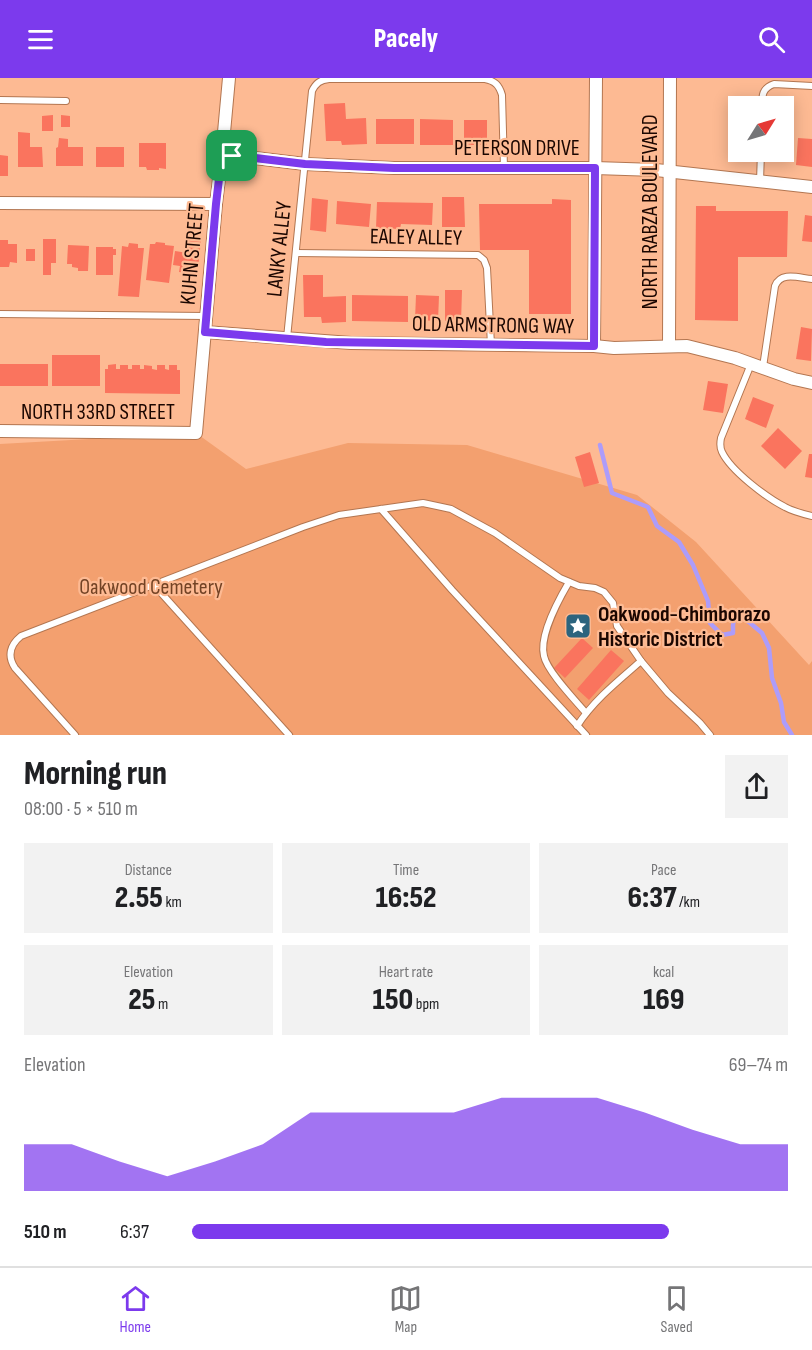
<!DOCTYPE html>
<meta charset="utf-8">
<style>
:root{--surface:#fff;--page:#f2f2f2;--text:#202124;--muted:#757577;--line:#e0e0e0;--accent:#7c3aed}
body{margin:0;font-family:"Sofia Sans Condensed",sans-serif;background:var(--page);color:var(--text);height:100vh;display:flex;flex-direction:column;font-size:22px;white-space:nowrap}
*{box-sizing:border-box;margin:0}
p{font-size:20px;color:var(--muted)}
.icon{flex:none;width:33px;height:33px;fill:none;stroke:currentColor;stroke-width:2;stroke-linecap:round;stroke-linejoin:round}
.map{position:relative;height:657px;overflow:hidden}
.sheet{display:flex;flex-direction:column;background:var(--surface);flex:1}
.sheet>*{flex:none}
.needle{width:39px;rotate:53deg}
.fabs{position:absolute;left:728px;top:18px;display:grid;gap:12px}
.fabs a{display:grid;place-items:center;width:66px;height:66px;border-radius:0px;background:var(--surface);box-shadow:0 3px 15px #0003;font-size:30px}
.pin{position:absolute;display:grid;place-items:center;width:51px;height:51px;color:#fff;margin:-26px;border-radius:12px;box-shadow:0 3px 9px #0006}
.round{display:grid;place-items:center;flex:none;width:63px;height:63px;border-radius:0px;background:var(--page)}
.headline{display:flex;align-items:center;justify-content:space-between;height:102px;padding:0 24px}
h1{font-size:33px;font-weight:800;line-height:45px}
.metrics{display:grid;grid-template-columns:repeat(3,1fr);gap:9px;height:102px;padding:6px 24px}
.metrics div{display:grid;align-content:center;border-radius:0px;background:var(--page);text-align:center}
.metrics b{font-size:30px;font-weight:800}
.metrics small{font-size:16px;font-weight:400}
.metrics p{font-size:16px}
.chart{height:168px;padding:12px 24px}
.chart p{display:flex;justify-content:space-between}
.chart svg{width:100%;height:108px;margin-top:6px;fill:var(--accent);opacity:.7}
ul{padding:0 24px;list-style:none;font-size:20px}
li{display:grid;grid-template-columns:96px 72px 1fr;align-items:center;height:45px}
li i{height:15px;border-radius:8px;background:var(--accent)}
header{display:flex;justify-content:space-between;align-items:center;height:78px;padding:0 24px;background:var(--accent);color:#fff;font-size:27px;font-weight:800}
.dock{display:flex;justify-content:space-around;align-items:center;height:84px;border-top:2px solid var(--line);background:var(--surface);font-size:16px;color:var(--muted)}
.dock a{display:grid;justify-items:center;gap:3px}
.dock .selected{color:var(--accent)}
.map>svg:first-child{display:block}
</style>
<header><svg class="icon" aria-label="menu" viewBox="0 0 24 24"><path d="M4 6h16M4 12h16M4 18h16"/></svg>Pacely<svg class="icon" aria-label="search" viewBox="0 0 24 24"><circle cx="10" cy="10" r="6"/><path d="M15 15l6 6"/></svg></header>
<div class="map">
<svg width="812" height="657" viewBox="0 0 812 657">
<rect width="100%" height="100%" fill="#fdba93"/>
<polygon fill="#f3a06f" points="196,355 246,391 348,365 467,367 637,417 696,464 809,587 812,583 812,657 0,657 0,366"/>
<g fill="none" stroke-linecap="round" stroke-linejoin="round">
<polyline stroke="#ad9cfa" stroke-width="4.5" points="600,367 612,415 648,429 657,448 679,464 693,487 708,523 710,545 722,557 733,555 733,547 735,535 749,544 762,555 769,570 772,600 781,625 784,644 792,657"/>
</g>
<g fill="#fa745e">
<polygon points="345,25 346,41 366,40 367,66 342,67 341,63 326,63 324,26"/>
<polygon points="53,37 53,53 42,53 42,38"/>
<polygon points="61,37 70,38 70,49 61,49"/>
<rect x="376" y="41" width="38" height="25"/>
<polygon points="420,41 453,42 453,67 420,67"/>
<rect x="464" y="42" width="23" height="25"/>
<polygon points="783,52 792,52 789,83 773,82 774,74 783,74"/>
<polygon points="18,54 30,55 30,69 42,69 43,89 18,89"/>
<polygon points="59,60 68,61 68,69 83,69 83,88 56,88 56,70 58,69"/>
<polygon points="798,60 812,61 812,89 796,87"/>
<polygon points="139,65 166,65 166,91 159,90 159,92 147,92 146,89 139,89"/>
<rect x="96" y="69" width="28" height="20"/>
<polygon points="0,77 8,78 8,98 0,98"/>
<polygon points="442,119 464,119 465,149 442,149"/>
<polygon points="312,120 328,122 326,154 310,152"/>
<polygon points="552,121 571,122 571,236 529,236 529,172 480,172 479,126 552,126"/>
<polygon points="337,123 371,126 369,149 336,146"/>
<polygon points="377,124 433,125 432,147 401,146 400,151 376,150"/>
<polygon points="696,128 716,128 716,133 788,133 787,179 738,179 738,243 695,242"/>
<polygon points="805,137 812,138 812,164 802,163"/>
<polygon points="43,161 56,161 56,185 51,185 51,197 43,197"/>
<polygon points="0,162 8,162 8,166 17,166 17,185 10,184 9,189 0,189"/>
<polygon points="189,162 201,163 198,190 190,189 189,195 179,194 180,188 173,187 175,173 188,175"/>
<polygon points="156,164 165,165 165,167 174,168 169,205 146,202 150,166 155,166"/>
<polygon points="129,165 138,166 138,170 144,170 139,219 118,218 122,168 128,169"/>
<polygon points="68,167 89,168 88,193 78,193 78,190 72,189 72,186 67,186"/>
<polygon points="96,169 113,169 113,171 116,171 116,177 113,177 113,197 96,197"/>
<rect x="26" y="171" width="9" height="12"/>
<polygon points="303,197 323,197 323,219 346,218 346,244 322,245 321,239 304,239"/>
<polygon points="445,212 462,212 461,244 445,243"/>
<polygon points="352,217 408,218 408,244 352,243"/>
<polygon points="416,217 439,218 438,243 415,242"/>
<polygon points="801,249 812,251 811,283 796,281"/>
<rect x="52" y="277" width="48" height="31"/>
<rect x="0" y="286" width="48" height="22"/>
<polygon points="116,286 116,291 120,291 120,287 128,287 128,291 132,291 132,287 140,287 140,291 144,291 144,287 152,288 152,291 157,292 157,287 165,287 165,291 169,292 169,287 177,287 177,292 180,292 180,316 105,315 105,291 108,291 108,287"/>
<polygon points="708,303 728,306 723,335 703,332"/>
<polygon points="753,319 774,327 766,350 745,341"/>
<polygon points="778,350 802,373 785,391 761,368"/>
<polygon points="590,374 599,405 584,409 575,379"/>
<polygon points="809,376 812,376 812,400 805,399"/>
<polygon points="582,560 593,570 565,600 554,590"/>
<polygon points="611,572 624,583 589,622 577,611"/>
</g>
<g fill="none" stroke-linecap="round" stroke-linejoin="round">
<defs>
<g id="service">
<polyline points="0,22 66,23"/>
<path d="M762 28C762 18 762 10 774 6L812 8"/>
<polyline points="760,103 761,74"/>
<polyline points="296,175 478,177 484,182 487,190 491,267"/>
<polyline points="0,236 206,238"/>
<path d="M287 260 312 13C316 5 320 2 329 1H485C495 3 499 7 502 17L504 90"/>
<path d="M751 286 721 360C720 365 720 370 722 374 731 393 767 420 785 429 794 434 803 436 812 438"/>
<path d="M763 289 775 208C781 193 799 200 812 201"/>
<polyline points="381,431 452,512 586,657"/>
<path d="M569 504C559 521 539 558 544 578 547 593 575 622 586 635"/>
<polyline points="153,506 289,657"/>
<path d="M577 648C594 622 618 603 641 583"/>
<path d="M75 657 15 590C7 578 10 567 21 558L303 449 339 437 423 425 451 431 495 455 560 500 579 508 595 510 604 514 613 525 617 548 641 583 668 615 700 645 710 657"/>
</g>
<g id="minor">
<polyline points="222,76 305,86 394,90 595,90 656,92 812,109"/>
<polyline points="0,125 216,126"/>
<polyline points="205,254 351,265 594,268 614,270 687,268 735,280 794,301 812,305"/>
<polyline points="594,268 596,0"/>
<polyline points="669,268 670,0"/>
<polyline points="0,353 196,355 216,126 222,76 229,0"/>
</g>
</defs>
<use href="#service" stroke="#b37651" stroke-width="8"/>
<use href="#minor" stroke="#b37651" stroke-width="14"/>
<use href="#service" stroke="#fff" stroke-width="6"/>
<use href="#minor" stroke="#fff" stroke-width="12"/>
</g>
<g fill="none" stroke-linecap="round" stroke-linejoin="round">
<defs>
<polygon id="route" points="222,76 305,86 394,90 595,90 594,268 326,264 205,254 216,126"/>
</defs>
<use href="#route" stroke="#fff" stroke-width="12"/>
<use href="#route" stroke="#7c3aed" stroke-width="8"/>
</g>
<defs>
<symbol id="sight-square" viewBox="-11 -11 22 22"><rect x="-9" y="-9" width="18" height="18" rx="4" fill="#2c647e" stroke="#fdba93"/><path d="M0-6L1.8-2.2L6-1.7L2.9 1.2L3.7 5.4L0 3.3L-3.7 5.4L-2.9 1.2L-6-1.7L-1.8-2.2Z" fill="#fff"/></symbol>
</defs>
<g fill-rule="evenodd">
<use href="#sight-square" x="563" y="533" width="30" height="30"/>
</g>
<g text-anchor="middle" stroke-width="4.5" stroke-linejoin="round" paint-order="stroke">
<g font-size="22" fill="#1b0600" stroke="#fdba93">
<text x="517" y="77">PETERSON DRIVE</text>
<text transform="translate(649 134) rotate(-90)" y="8">NORTH RABZA BOULEVARD</text>
<text transform="translate(416 158) rotate(1)" y="8">EALEY ALLEY</text>
<text transform="translate(278 171) rotate(-84)" y="8">LANKY ALLEY</text>
<text transform="translate(191 176) rotate(-85)" y="8">KUHN STREET</text>
<text transform="translate(493 246) rotate(1)" y="8">OLD ARMSTRONG WAY</text>
<text x="98" y="341">NORTH 33RD STREET</text>
</g>
<g font-size="22" fill="#734325" stroke="#fdba93">
<text x="151" y="516">Oakwood Cemetery</text>
</g>
<g font-size="22" font-weight="bold" fill="#1b0600" stroke="#fdba93" text-anchor="start">
<text x="598" y="543">Oakwood-Chimborazo<tspan x="598" dy="25">Historic District</tspan></text>
</g>
</g>
</svg>
<div class="fabs">
<a><svg class="needle" viewBox="-14 -14 28 28"><path d="M0-13l5 13h-10z" fill="#e53935"/><path d="M0 13l5-13h-10z" fill="#757577"/></svg></a>
</div>
<div class="pin" style="left:232px;top:78px;background:#1e9e55"><svg class="icon" aria-label="arrive" viewBox="0 0 24 24"><path d="M6 21V4h12l-3 4 3 4H6"/></svg></div>
</div>
<section class="sheet">
<div class="headline"><div><h1>Morning run</h1><p>08:00 · 5 × 510 m</p></div><a class="round"><svg class="icon" aria-label="share" viewBox="0 0 24 24"><path d="M12 15V3M7 8l5-5 5 5M5 13v7h14v-7"/></svg></a></div>
<div class="metrics">
<div><p>Distance</p><b>2.55<small> km</small></b></div>
<div><p>Time</p><b>16:52</b></div>
<div><p>Pace</p><b>6:37<small> /km</small></b></div>
</div>
<div class="metrics">
<div><p>Elevation</p><b>25<small> m</small></b></div>
<div><p>Heart rate</p><b>150<small> bpm</small></b></div>
<div><p>kcal</p><b>169</b></div>
</div>
<div class="chart"><p><span>Elevation</span>69–74 m</p>
<svg viewBox="0 0 160 44" preserveAspectRatio="none"><path d="M0 44V25L10 25L20 32L30 38L40 32L50 25L60 12L70 12L80 12L90 12L100 6L110 6L120 6L130 12L140 19L150 25L160 25V44z"/></svg>
</div>
<ul>
<li><b>510 m</b>6:37<i style="width:80%"></i></li>
</ul>
</section>
<nav class="dock">
<a class="selected"><svg class="icon" aria-label="home" viewBox="0 0 24 24"><path d="M3 11l9-7 9 7M6 9v11h12V9"/></svg>Home</a>
<a><svg class="icon" aria-label="map" viewBox="0 0 24 24"><path d="M3 6l6-2 6 2 6-2v14l-6 2-6-2-6 2zM9 4v14M15 6v14"/></svg>Map</a>
<a><svg class="icon" aria-label="saved" viewBox="0 0 24 24"><path d="M7 4h10v16l-5-4-5 4z"/></svg>Saved</a>
</nav>
